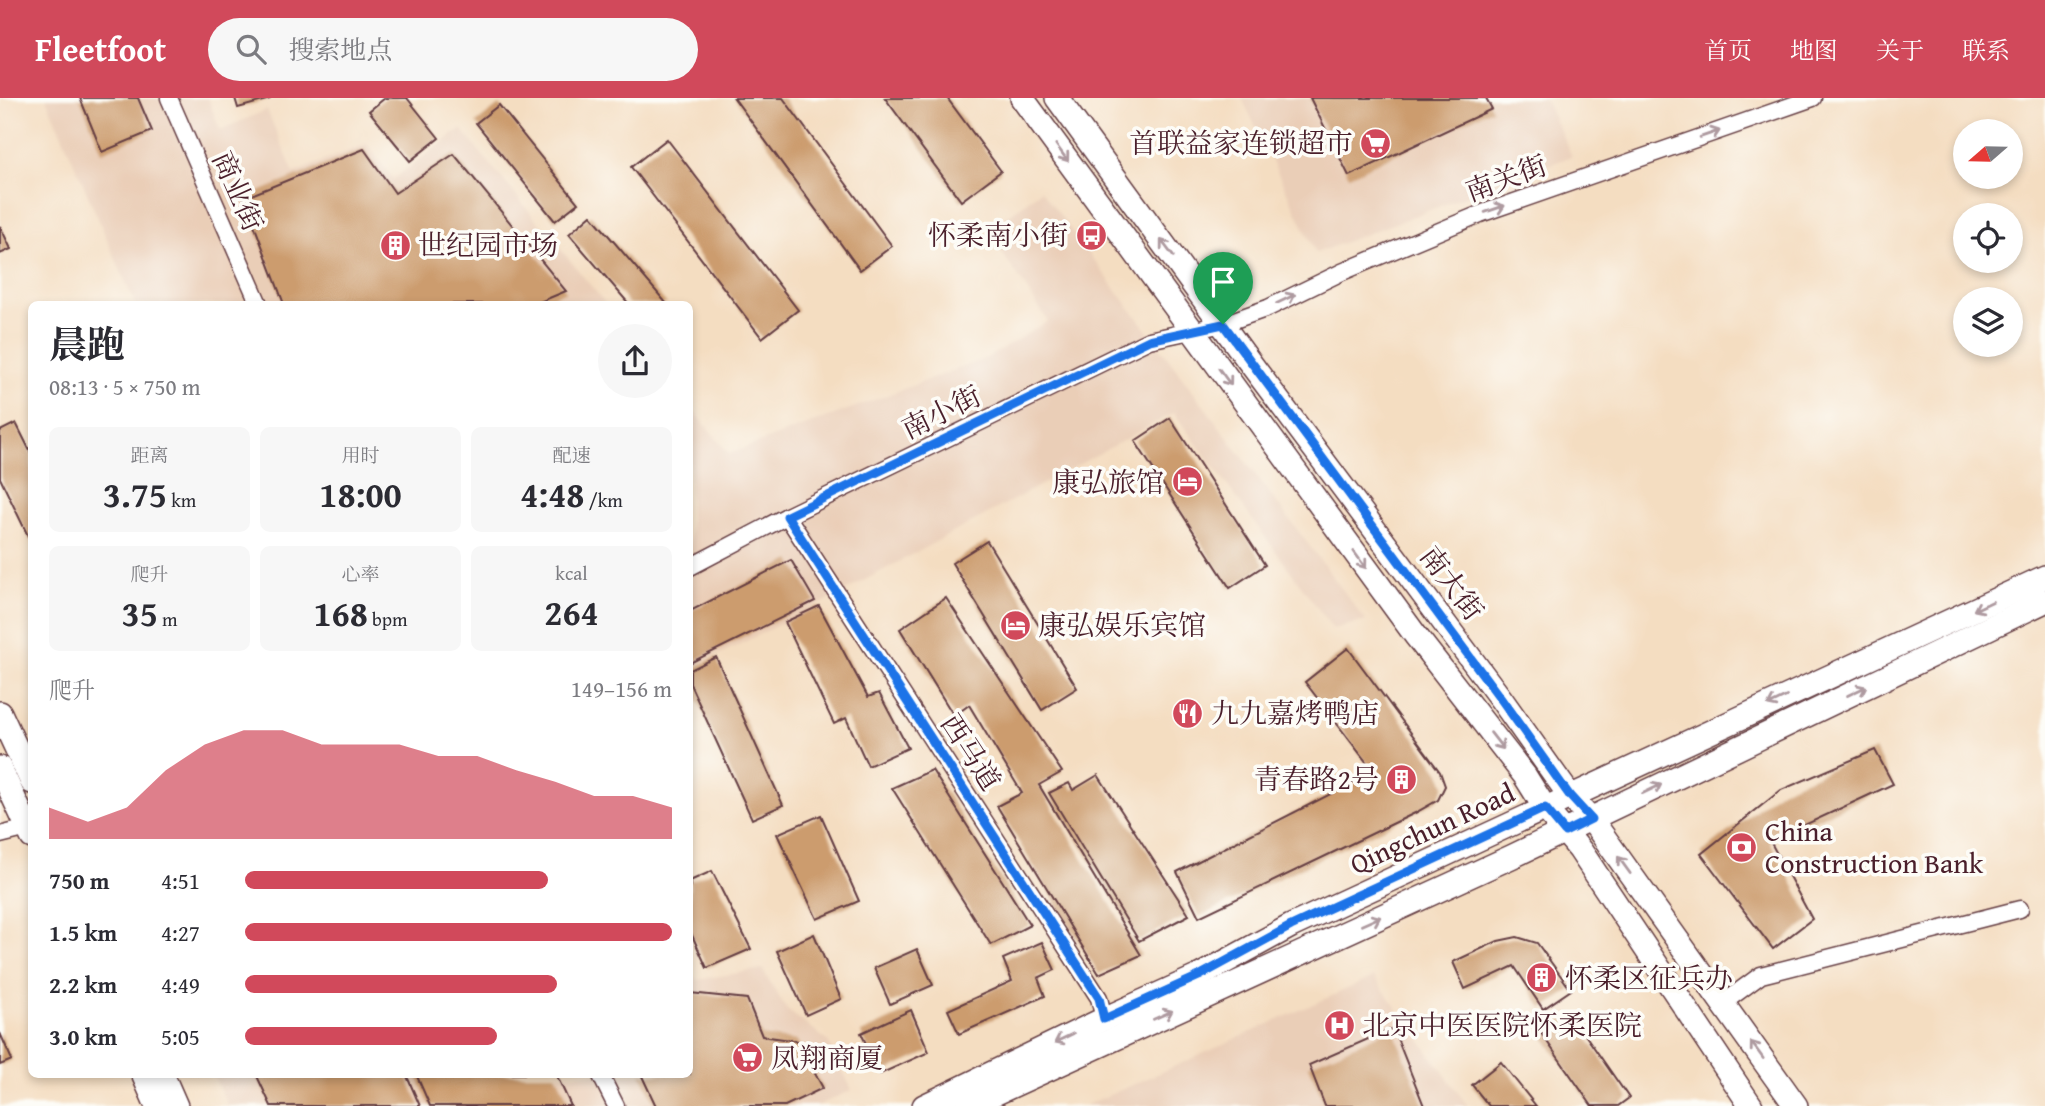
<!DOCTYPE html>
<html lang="zh">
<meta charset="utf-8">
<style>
:root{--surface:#fff;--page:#f7f7f7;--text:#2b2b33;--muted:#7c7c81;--accent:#d1495b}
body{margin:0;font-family:"Gentium Book Plus","Noto Serif SC",serif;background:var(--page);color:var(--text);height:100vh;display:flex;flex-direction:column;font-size:26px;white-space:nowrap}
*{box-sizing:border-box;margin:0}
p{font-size:23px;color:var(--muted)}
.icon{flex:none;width:38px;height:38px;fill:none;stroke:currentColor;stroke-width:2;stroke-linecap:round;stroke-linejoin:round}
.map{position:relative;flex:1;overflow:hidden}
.details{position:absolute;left:28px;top:203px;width:665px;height:777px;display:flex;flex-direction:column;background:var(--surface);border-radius:10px;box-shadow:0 4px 10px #0003}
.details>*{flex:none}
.needle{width:46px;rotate:250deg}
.fabs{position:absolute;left:1953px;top:21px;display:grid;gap:14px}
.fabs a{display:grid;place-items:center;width:70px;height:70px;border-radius:50%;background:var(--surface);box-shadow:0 4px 10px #0003;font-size:35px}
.pin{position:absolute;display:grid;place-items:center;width:60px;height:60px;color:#fff;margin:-72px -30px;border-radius:50% 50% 50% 0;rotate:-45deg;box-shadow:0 0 7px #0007}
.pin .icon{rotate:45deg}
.round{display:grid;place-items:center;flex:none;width:74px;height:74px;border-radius:37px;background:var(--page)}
.overview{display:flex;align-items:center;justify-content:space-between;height:119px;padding:0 21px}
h1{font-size:38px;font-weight:700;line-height:52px}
.figures{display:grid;grid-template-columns:repeat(3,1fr);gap:10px;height:119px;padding:7px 21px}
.figures div{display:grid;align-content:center;border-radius:10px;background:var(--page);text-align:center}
.figures b{font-size:35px;font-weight:700}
.figures small{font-size:19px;font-weight:400}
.figures p{font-size:19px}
.chart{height:196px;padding:14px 21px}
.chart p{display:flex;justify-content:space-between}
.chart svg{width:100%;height:126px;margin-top:7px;fill:var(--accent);opacity:.7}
ul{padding:0 21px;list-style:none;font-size:23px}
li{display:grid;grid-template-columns:112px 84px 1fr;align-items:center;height:52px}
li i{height:18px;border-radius:9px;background:var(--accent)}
header{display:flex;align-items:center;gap:42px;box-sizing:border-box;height:98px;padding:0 35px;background:var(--accent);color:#fff}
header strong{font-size:33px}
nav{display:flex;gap:38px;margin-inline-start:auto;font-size:24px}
.search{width:490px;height:63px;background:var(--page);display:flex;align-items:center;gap:18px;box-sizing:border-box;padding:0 24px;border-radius:38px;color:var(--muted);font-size:26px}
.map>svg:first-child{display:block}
</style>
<header>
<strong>Fleetfoot</strong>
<div class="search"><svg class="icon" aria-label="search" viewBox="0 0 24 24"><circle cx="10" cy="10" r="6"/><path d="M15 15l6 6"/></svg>搜索地点</div>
<nav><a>首页</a><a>地图</a><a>关于</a><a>联系</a></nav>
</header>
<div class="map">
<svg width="2045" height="1008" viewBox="0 0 2045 1008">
<rect width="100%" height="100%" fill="#fdfcf7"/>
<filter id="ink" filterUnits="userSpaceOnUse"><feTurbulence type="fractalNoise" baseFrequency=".0143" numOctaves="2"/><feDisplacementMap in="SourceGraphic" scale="14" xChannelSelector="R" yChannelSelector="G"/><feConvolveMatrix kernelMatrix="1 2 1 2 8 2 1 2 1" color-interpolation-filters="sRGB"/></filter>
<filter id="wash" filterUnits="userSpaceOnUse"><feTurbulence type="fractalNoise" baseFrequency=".00686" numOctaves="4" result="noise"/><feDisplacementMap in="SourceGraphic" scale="28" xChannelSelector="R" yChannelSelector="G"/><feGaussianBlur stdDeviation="1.57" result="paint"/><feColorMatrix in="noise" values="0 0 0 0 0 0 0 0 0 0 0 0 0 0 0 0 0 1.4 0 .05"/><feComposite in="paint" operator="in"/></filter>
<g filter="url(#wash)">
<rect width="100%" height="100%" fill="#f4ddc1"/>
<g fill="#eaceb7">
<polygon points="46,0 208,0 220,32 267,12 294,75 367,46 393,81 461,31 606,206 135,206"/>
<polygon points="1242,0 1544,0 1572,58 1316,155"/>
<polygon points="1041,92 1366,523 1333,531 1174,315 830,501 690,571 690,308 729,356 987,260 1048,223 988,134"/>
<polygon points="762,871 787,912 828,943 852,992 817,1008 228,1008 213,977 690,976 690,874 697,882"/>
<polygon points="1374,879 1468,1008 1084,1008 1162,974"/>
</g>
<g id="blocks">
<g fill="#cc9c6e">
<polygon points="80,0 138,0 152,33 102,54"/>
<polygon points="235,0 270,0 270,1 238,10"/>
<polygon points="385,0 407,0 439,40 410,63 369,13"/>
<polygon points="734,0 783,0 892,148 860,172"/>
<polygon points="885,0 947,0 1001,73 961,103"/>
<polygon points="1310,0 1486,0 1492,11 1349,78"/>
<polygon points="499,7 578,105 555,123 476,25"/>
<polygon points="667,41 798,212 762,240 631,69"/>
<polygon points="364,51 395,95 454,56 566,193 535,206 284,206 244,100"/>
<polygon points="591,117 667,206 629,206 569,136"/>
<polygon points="0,128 11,151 0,156"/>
<polygon points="1170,320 1265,467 1230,490 1135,343"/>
<polygon points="16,325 32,357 32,446 0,380 0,333"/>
<polygon points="987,443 1077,590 1042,612 952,465"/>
<polygon points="791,462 815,503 690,565 690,513"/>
<polygon points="946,500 1062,674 1039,687 1141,857 1099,876 997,708 1022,695 969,607 954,618 900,531"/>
<polygon points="819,508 868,599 879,595 908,650 868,668 846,620 834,626 785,524"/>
<polygon points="1348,550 1440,674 1445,688 1438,702 1415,715 1199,819 1177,774 1374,674 1305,584"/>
<polygon points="716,559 783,707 752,721 690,586 690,572"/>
<polygon points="1875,652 1893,686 1770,743 1812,821 1773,851 1701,756 1781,692"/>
<polygon points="932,672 1030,827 991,847 892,690"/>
<polygon points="1098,677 1189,817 1139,843 1049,695 1069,685 1073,692"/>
<polygon points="821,717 859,803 817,821 777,736"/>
<polygon points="712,773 751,851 707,870 690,833 690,783"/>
<polygon points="814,836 841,901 806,917 777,853"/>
<polygon points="1517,839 1537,845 1571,892 1543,911 1514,868 1465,891 1453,864 1498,843"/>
<polygon points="1042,844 1055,872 1038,880 1045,898 959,936 948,912 1012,883 1003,861"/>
<polygon points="917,851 933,887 890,906 874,870"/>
<polygon points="690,895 747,901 762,938 797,943 823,990 785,1008 656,1008 641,976 690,976"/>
<polygon points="911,912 929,954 880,976 861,935"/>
<polygon points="1570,915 1629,1000 1618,1008 1592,1008 1541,935"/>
<polygon points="1393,930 1424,1008 1325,1008 1309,967"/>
<polygon points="0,935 12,962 0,967"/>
<polygon points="1501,964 1536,1008 1489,1008 1472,987"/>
<polygon points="256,976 406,976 420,1008 271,1008"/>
<polygon points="416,976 556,976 571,1008 430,1008"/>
</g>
</g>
</g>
<g filter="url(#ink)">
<use href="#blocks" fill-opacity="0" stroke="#643c42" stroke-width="2"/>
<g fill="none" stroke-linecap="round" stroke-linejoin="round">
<defs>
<g id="street">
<polyline points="169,0 259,206"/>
<polyline points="787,418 1099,900 1104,921"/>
<polyline points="690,469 787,418 1149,242 1223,226 1268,210 1342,174 1480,116 1813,0"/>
<polyline points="0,737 32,729"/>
<polyline points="1723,905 1761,877 2020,811"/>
<polyline points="600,976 616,1008"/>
</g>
<g id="secondary">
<polyline points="1022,0 1416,538 1525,678 1545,710 1580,752 1751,1008"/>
<polyline points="1057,0 1248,262 1501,601 1570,698 1591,721 1796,1008"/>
<polyline points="0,615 32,684"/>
<polyline points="0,670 32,739"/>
<polyline points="143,976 157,1008"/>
<polyline points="162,976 176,1008"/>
<polyline points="924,1008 1104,921 1199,878 1291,828 2045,479"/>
<polyline points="968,1008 1511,759 2045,503"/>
</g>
</defs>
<use href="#street" stroke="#643c42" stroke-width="19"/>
<use href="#secondary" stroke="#643c42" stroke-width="26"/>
<use href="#street" stroke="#fff" stroke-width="16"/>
<use href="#secondary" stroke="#fff" stroke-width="23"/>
</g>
<defs><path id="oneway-shaft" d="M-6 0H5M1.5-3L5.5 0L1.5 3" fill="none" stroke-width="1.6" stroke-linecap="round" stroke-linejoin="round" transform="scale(1.75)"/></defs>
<g stroke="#ae9aa0">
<use href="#oneway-shaft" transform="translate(1710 36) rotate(-19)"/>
<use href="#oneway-shaft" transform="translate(1062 55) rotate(54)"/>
<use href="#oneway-shaft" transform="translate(1495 111) rotate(-19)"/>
<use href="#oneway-shaft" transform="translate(1167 150) rotate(-127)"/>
<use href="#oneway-shaft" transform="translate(1286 201) rotate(-26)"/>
<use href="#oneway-shaft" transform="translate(1225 279) rotate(54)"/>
<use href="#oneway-shaft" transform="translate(1360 462) rotate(54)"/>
<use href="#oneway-shaft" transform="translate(1983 508) rotate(155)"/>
<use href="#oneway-shaft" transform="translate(1857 593) rotate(-26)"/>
<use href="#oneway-shaft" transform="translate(1777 603) rotate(155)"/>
<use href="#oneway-shaft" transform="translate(1497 643) rotate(52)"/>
<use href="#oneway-shaft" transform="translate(1652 691) rotate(-26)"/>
<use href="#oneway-shaft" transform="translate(1624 767) rotate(-126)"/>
<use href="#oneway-shaft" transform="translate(1371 823) rotate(-24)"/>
<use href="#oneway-shaft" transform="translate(1163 917) rotate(-24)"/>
<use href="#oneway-shaft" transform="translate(1064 940) rotate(154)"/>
<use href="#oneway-shaft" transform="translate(1757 952) rotate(-126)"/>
</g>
</g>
<g fill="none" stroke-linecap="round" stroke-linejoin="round" filter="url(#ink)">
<defs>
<polygon id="route" points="1223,226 1501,601 1570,698 1591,721 1565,734 1545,710 1291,828 1199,878 1104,921 1099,900 787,418 1149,242"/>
</defs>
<use href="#route" stroke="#fff" stroke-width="14"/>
<use href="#route" stroke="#1a73e8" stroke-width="9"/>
</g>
<defs>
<symbol id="supermarket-disc" viewBox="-11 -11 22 22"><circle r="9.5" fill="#d1495b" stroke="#fdfcf7"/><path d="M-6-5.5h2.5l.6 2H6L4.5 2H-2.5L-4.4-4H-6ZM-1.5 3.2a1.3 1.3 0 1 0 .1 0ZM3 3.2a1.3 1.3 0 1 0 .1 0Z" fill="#fff"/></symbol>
<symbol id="bus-disc" viewBox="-11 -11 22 22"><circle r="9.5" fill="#d1495b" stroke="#fdfcf7"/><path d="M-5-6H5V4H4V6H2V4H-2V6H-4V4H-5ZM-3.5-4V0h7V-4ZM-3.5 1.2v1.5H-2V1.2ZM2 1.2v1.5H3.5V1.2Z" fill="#fff"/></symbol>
<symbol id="building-disc" viewBox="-11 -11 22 22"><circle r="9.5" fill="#d1495b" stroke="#fdfcf7"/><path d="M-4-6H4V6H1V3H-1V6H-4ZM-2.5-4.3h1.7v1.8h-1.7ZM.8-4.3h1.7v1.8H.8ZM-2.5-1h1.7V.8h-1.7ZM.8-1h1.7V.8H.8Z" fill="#fff"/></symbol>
<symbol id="hotel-disc" viewBox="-11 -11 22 22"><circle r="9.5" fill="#d1495b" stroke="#fdfcf7"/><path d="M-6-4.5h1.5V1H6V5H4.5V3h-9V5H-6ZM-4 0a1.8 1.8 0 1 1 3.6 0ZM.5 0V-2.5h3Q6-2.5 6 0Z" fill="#fff"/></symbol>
<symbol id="restaurant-disc" viewBox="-11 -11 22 22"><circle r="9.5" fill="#d1495b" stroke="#fdfcf7"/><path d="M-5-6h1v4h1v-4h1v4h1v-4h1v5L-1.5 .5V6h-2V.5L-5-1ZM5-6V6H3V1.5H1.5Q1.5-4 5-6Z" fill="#fff"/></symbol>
<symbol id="bank-disc" viewBox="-11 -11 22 22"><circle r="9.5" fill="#d1495b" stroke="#fdfcf7"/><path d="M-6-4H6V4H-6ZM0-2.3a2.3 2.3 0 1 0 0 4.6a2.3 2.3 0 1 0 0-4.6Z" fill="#fff"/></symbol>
<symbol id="hospital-disc" viewBox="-11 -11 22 22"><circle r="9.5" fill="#d1495b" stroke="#fdfcf7"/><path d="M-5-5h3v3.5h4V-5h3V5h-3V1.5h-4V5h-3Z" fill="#fff"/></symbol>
</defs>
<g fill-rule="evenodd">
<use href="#supermarket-disc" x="1358" y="28" width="35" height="35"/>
<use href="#bus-disc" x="1074" y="120" width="35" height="35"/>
<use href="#building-disc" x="378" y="130" width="35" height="35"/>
<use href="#hotel-disc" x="1170" y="366" width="35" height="35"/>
<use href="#hotel-disc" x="998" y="510" width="35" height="35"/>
<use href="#restaurant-disc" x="1170" y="598" width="35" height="35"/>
<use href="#building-disc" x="1384" y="664" width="35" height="35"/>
<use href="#bank-disc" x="1724" y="732" width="35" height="35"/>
<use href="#building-disc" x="1524" y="862" width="35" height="35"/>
<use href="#hospital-disc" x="1322" y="910" width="35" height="35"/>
<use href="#supermarket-disc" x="730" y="942" width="35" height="35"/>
</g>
<g text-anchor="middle" stroke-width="7" stroke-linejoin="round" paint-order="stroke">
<g font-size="28" fill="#4a1f2b" stroke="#fdfcf7" text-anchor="start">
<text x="1353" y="55" text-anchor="end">首联益家连锁超市</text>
<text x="1068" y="147" text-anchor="end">怀柔南小街</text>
<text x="418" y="157">世纪园市场</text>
<text x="1164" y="394" text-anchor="end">康弘旅馆</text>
<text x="1038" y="537">康弘娱乐宾馆</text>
<text x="1211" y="625">九九嘉烤鸭店</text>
<text x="1379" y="691" text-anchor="end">青春路2号</text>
<text x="1765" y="743">China<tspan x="1765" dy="32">Construction Bank</tspan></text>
<text x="1565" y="890">怀柔区征兵办</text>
<text x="1362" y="937">北京中医医院怀柔医院</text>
<text x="771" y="970">凤翔商厦</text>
</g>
<g font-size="28" fill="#4a1f2b" stroke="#fdfcf7">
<text transform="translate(1506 80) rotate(-20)" y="10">南关街</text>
<text transform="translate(238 93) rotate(66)" y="10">商业街</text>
<text transform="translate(941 314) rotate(-26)" y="10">南小街</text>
<text transform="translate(1452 485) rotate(53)" y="10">南大街</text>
<text transform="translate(971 654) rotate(57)" y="10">西马道</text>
<text transform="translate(1432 730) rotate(-25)" y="10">Qingchun Road</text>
</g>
</g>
</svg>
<div class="fabs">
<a><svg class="needle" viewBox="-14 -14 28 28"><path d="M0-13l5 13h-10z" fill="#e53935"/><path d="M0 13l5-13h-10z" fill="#7c7c81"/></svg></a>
<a><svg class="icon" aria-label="locate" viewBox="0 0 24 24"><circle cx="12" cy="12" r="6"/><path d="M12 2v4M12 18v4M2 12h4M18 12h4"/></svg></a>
<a><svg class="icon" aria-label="layers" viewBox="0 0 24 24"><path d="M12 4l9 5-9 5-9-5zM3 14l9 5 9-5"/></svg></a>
</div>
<div class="pin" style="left:1223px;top:226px;background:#1e9e55"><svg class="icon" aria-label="arrive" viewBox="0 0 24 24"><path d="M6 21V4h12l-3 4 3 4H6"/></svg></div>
<section class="details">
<div class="overview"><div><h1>晨跑</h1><p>08:13 · 5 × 750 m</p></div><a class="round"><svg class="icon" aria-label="share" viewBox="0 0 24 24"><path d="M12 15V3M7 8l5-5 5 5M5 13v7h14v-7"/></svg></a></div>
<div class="figures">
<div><p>距离</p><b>3.75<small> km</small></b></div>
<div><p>用时</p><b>18:00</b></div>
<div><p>配速</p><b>4:48<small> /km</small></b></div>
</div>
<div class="figures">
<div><p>爬升</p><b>35<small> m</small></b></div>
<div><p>心率</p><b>168<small> bpm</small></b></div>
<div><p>kcal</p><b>264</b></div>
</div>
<div class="chart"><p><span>爬升</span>149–156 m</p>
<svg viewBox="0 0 160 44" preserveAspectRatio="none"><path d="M0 44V33L10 38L20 33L30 20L40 11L50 6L60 6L70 11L80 11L90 11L100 15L110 15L120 20L130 24L140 29L150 29L160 33V44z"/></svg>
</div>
<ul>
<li><b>750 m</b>4:51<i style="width:71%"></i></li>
<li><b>1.5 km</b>4:27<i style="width:100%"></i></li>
<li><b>2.2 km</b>4:49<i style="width:73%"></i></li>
<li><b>3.0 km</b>5:05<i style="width:59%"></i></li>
</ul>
</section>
</div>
